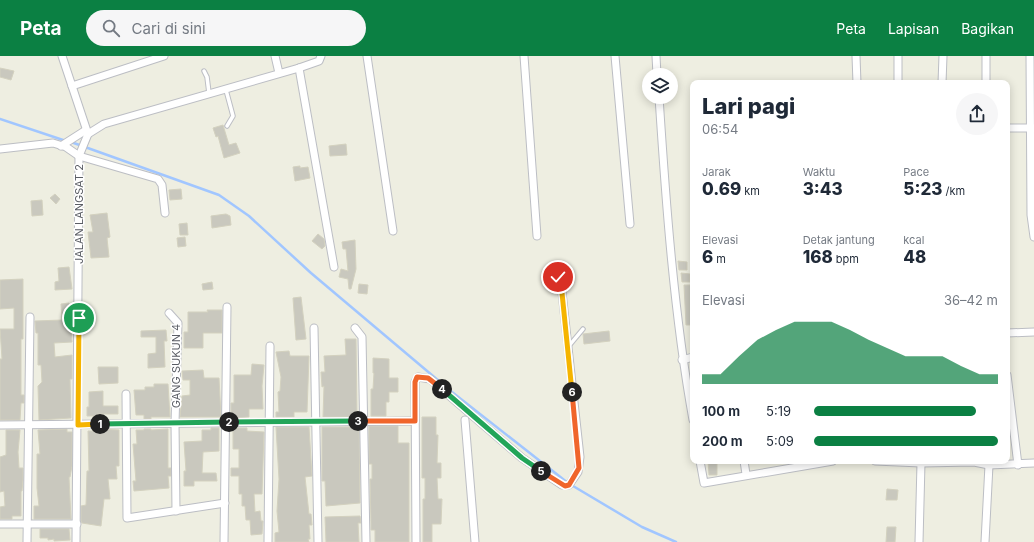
<!DOCTYPE html>
<html lang="id">
<meta charset="utf-8">
<style>
:root{--surface:#fff;--page:#f6f6f7;--text:#1f2937;--muted:#747a83;--accent:#0b8043}
body{margin:0;font-family:Inter,sans-serif;background:var(--page);color:var(--text);height:100vh;display:flex;flex-direction:column;font-size:15px;white-space:nowrap}
*{box-sizing:border-box;margin:0}
p{font-size:13px;color:var(--muted)}
.icon{flex:none;width:22px;height:22px;fill:none;stroke:currentColor;stroke-width:2;stroke-linecap:round;stroke-linejoin:round}
.map{position:relative;flex:1;overflow:hidden}
.panel{position:absolute;left:690px;top:24px;width:320px;height:384px;display:flex;flex-direction:column;background:var(--surface);border-radius:8px;box-shadow:0 2px 10px #0003}
.panel>*{flex:none}
.tools{position:absolute;left:642px;top:12px;display:grid;gap:8px}
.tools a{display:grid;place-items:center;width:36px;height:36px;border-radius:50%;background:var(--surface);box-shadow:0 2px 10px #0003;font-size:20px}
.pin{position:absolute;display:grid;place-items:center;width:34px;height:34px;color:#fff;margin:-17px;border:2px solid #fff;border-radius:50%;box-shadow:0 1px 4px #0007}
.km{position:absolute;width:20px;height:20px;margin:-10px;border-radius:50%;background:#222;color:#fff;font-size:11px;line-height:20px;text-align:center}
.round{display:grid;place-items:center;flex:none;width:42px;height:42px;border-radius:21px;background:var(--page)}
.summary{display:flex;align-items:center;justify-content:space-between;height:68px;padding:0 12px}
h1{font-size:22px;font-weight:800;line-height:30px}
.figures{display:grid;grid-template-columns:repeat(3,1fr);gap:6px;height:68px;padding:4px 12px}
.figures div{display:grid;align-content:center}
.figures b{font-size:17px;font-weight:800}
.figures small{font-size:11px;font-weight:400}
.figures p{font-size:11px}
.chart{height:112px;padding:8px 12px}
.chart p{display:flex;justify-content:space-between}
.chart svg{width:100%;height:72px;margin-top:4px;fill:var(--accent);opacity:.7}
ul{padding:0 12px;list-style:none;font-size:13px}
li{display:grid;grid-template-columns:64px 48px 1fr;align-items:center;height:30px}
li i{height:10px;border-radius:5px;background:var(--accent)}
header{display:flex;align-items:center;gap:24px;box-sizing:border-box;height:56px;padding:0 20px;background:var(--accent);color:#fff}
header strong{font-size:19px}
nav{display:flex;gap:22px;margin-inline-start:auto;font-size:14px}
.search{width:280px;height:36px;background:var(--page);display:flex;align-items:center;gap:10px;box-sizing:border-box;padding:0 14px;border-radius:22px;color:var(--muted);font-size:15px}
.map>svg:first-child{display:block}
</style>
<header>
<strong>Peta</strong>
<div class="search"><svg class="icon" aria-label="search" viewBox="0 0 24 24"><circle cx="10" cy="10" r="6"/><path d="M15 15l6 6"/></svg>Cari di sini</div>
<nav><a>Peta</a><a>Lapisan</a><a>Bagikan</a></nav>
</header>
<div class="map">
<svg width="1034" height="486" viewBox="0 0 1034 486">
<rect width="100%" height="100%" fill="#eeeee1"/>
<g fill="none" stroke-linecap="round" stroke-linejoin="round">
<g stroke="#a1c6ff" stroke-width="2.5">
<polyline points="0,63 66,85"/>
<polyline points="71,86 219,139 249,160 311,217 452,336 568,427 642,471 676,486"/>
</g>
</g>
<g fill="#c9c8be" stroke="#d3d1bf">
<polygon points="0,12 14,15 11,24 0,21"/>
<polygon points="223,69 229,89 236,87 240,97 224,102 218,80 216,81 213,72"/>
<polygon points="346,88 347,99 330,100 329,90"/>
<polygon points="300,110 300,112 308,111 310,122 295,125 293,111"/>
<polygon points="181,133 182,143 170,144 169,134"/>
<polygon points="55,138 60,143 56,148 50,142"/>
<polygon points="42,144 43,159 32,160 31,145"/>
<polygon points="107,157 110,181 107,182 109,201 91,202 88,176 93,176 90,159"/>
<polygon points="226,158 230,160 231,169 212,172 211,160"/>
<polygon points="187,167 188,179 180,179 179,168"/>
<polygon points="318,178 324,183 325,190 322,193 312,185"/>
<polygon points="185,181 186,190 178,191 177,182"/>
<polygon points="355,184 356,213 351,233 349,233 348,223 339,221 341,213 348,215 346,193 343,193 342,186"/>
<polygon points="678,205 687,206 687,214 679,214"/>
<polygon points="69,211 72,233 55,234 55,226 59,225 58,212"/>
<polygon points="681,217 690,218 690,226 682,226"/>
<polygon points="23,223 23,283 21,283 21,339 24,339 24,347 21,347 20,364 0,364 0,303 2,303 0,273 14,273 14,252 0,253 0,224"/>
<polygon points="212,226 213,233 203,234 202,228"/>
<polygon points="359,228 368,229 367,238 358,237"/>
<polygon points="684,229 693,229 693,269 686,269"/>
<polygon points="301,241 306,283 296,284 293,242"/>
<polygon points="69,247 72,286 54,287 55,301 72,299 72,323 70,323 71,362 39,364 38,330 42,326 41,309 38,309 38,277 36,277 35,265 62,264 61,248"/>
<polygon points="207,254 222,254 222,277 203,277 203,292 184,292 184,276 188,276 188,256 208,256"/>
<polygon points="166,274 167,285 164,285 165,311 148,312 148,298 156,297 156,281 141,281 141,275"/>
<polygon points="609,275 610,285 584,288 583,278"/>
<polygon points="345,283 356,283 357,361 323,361 324,330 322,331 321,316 325,316 324,300 346,299"/>
<polygon points="289,295 290,300 309,300 307,356 294,356 294,361 276,361 276,356 279,356 278,336 280,335 281,321 276,296"/>
<polygon points="373,302 389,303 389,322 398,322 398,336 389,336 389,346 386,346 386,360 371,360 371,333 373,333 374,317 373,317"/>
<polygon points="252,308 264,309 262,330 263,353 249,353 249,361 233,362 231,361 231,347 234,347 234,319 251,319"/>
<polygon points="98,311 118,311 118,327 99,328"/>
<polygon points="203,314 204,322 219,322 221,361 180,361 182,340 190,339 190,324 183,324 182,315"/>
<polygon points="154,328 168,328 170,361 151,361 151,363 144,363 144,359 136,359 134,334 145,334 145,331 154,331"/>
<polygon points="103,335 103,350 118,350 118,358 97,358 97,360 87,360 87,351 89,351 89,336"/>
<polygon points="422,361 436,361 436,379 438,379 437,407 441,407 441,422 437,422 438,443 442,443 441,468 432,468 432,486 423,486 423,443 425,443 425,422 422,422"/>
<polygon points="369,370 398,370 398,387 409,387 409,486 375,486 375,474 371,474 371,467 370,423 372,423 372,408 369,408"/>
<polygon points="276,371 309,371 312,420 305,421 309,458 311,458 312,469 309,469 310,483 308,483 309,486 275,486 275,477 279,476 277,455 279,423"/>
<polygon points="322,371 359,371 360,447 326,450 325,425 322,425"/>
<polygon points="211,372 219,372 219,395 203,396 202,417 216,417 217,425 194,425 194,430 184,430 184,415 186,415 184,386 202,385 202,374 211,374"/>
<polygon points="233,372 247,372 247,375 264,376 262,438 254,438 255,456 260,455 261,465 263,465 262,478 251,479 250,464 246,464 245,450 242,450 242,438 239,438 239,420 231,420 231,412 239,412 239,393 233,393"/>
<polygon points="67,373 67,376 72,376 72,410 70,421 69,421 71,463 34,463 34,450 39,450 37,432 37,398 40,398 38,374"/>
<polygon points="95,373 119,374 119,410 116,410 117,423 108,423 110,443 104,443 101,470 82,467 81,465 81,450 86,449 87,415 89,415 88,375 95,375"/>
<polygon points="144,373 151,373 151,374 168,373 168,412 171,412 171,420 168,420 169,432 134,435 133,425 136,425 133,388 137,388 136,374 144,374"/>
<polygon points="6,374 20,374 18,396 19,412 23,412 23,424 22,435 21,435 21,460 12,460 12,463 0,463 0,451 5,450 4,435 0,436 0,401 6,399"/>
<polygon points="708,405 717,405 717,419 709,419"/>
<polygon points="887,433 898,434 897,444 886,444"/>
<polygon points="360,460 361,467 358,467 359,486 326,486 325,461"/>
<polygon points="887,471 896,471 895,486 886,486"/>
<polygon points="40,473 69,473 70,484 54,485 54,483 48,484 48,482 40,482"/>
</g>
<g fill="none" stroke-linecap="round" stroke-linejoin="round">
<defs>
<g id="service">
<polyline points="204,15 207,21 209,37"/>
<polyline points="226,34 233,60 227,70"/>
<polyline points="568,291 583,273"/>
</g>
<g id="minor">
<polyline points="62,0 88,78"/>
<polyline points="275,0 279,17"/>
<polyline points="367,0 393,175"/>
<polyline points="524,0 537,180"/>
<polyline points="615,0 630,168"/>
<polyline points="656,0 657,19"/>
<polyline points="856,0 857,27"/>
<polyline points="1030,0 1031,159 1034,181"/>
<polyline points="299,12 334,211"/>
<polyline points="898,27 898,0"/>
<polyline points="942,27 943,0"/>
<polyline points="986,27 986,0"/>
<polyline points="72,30 164,0"/>
<path d="M659 41C666 149 674 258 693 364"/>
<polyline points="1007,72 1034,72"/>
<polyline points="61,90 86,74"/>
<polyline points="0,93 53,87 66,91 79,100 158,123 162,129 165,157"/>
<polyline points="169,257 178,267 175,367 176,455"/>
<polyline points="314,272 318,486"/>
<polyline points="355,272 362,281 366,486"/>
<polyline points="1007,277 1034,276"/>
<polyline points="682,304 693,301"/>
<polyline points="1007,319 1018,409"/>
<polyline points="126,338 127,462 225,447"/>
<polyline points="465,364 475,486"/>
<polyline points="0,369 415,365"/>
<polyline points="700,405 704,427 833,405"/>
<polyline points="744,405 746,418"/>
<polyline points="875,405 921,407 974,406 989,409 1034,407"/>
<polyline points="0,468 77,468"/>
<polyline points="27,486 30,261"/>
<polyline points="76,486 79,100 88,78 104,68 299,12 319,5 321,0"/>
<polyline points="224,486 227,251"/>
<polyline points="268,486 270,290"/>
<polyline points="416,486 415,326 418,321 430,323 522,402 562,429 569,429 578,416 580,401 561,227 556,217 555,209"/>
<polyline points="919,486 921,407"/>
<polyline points="985,486 989,409"/>
</g>
</defs>
<use href="#service" stroke="#bcbec4" stroke-width="5.5"/>
<use href="#minor" stroke="#bcbec4" stroke-width="9"/>
<use href="#service" stroke="#fff" stroke-width="3.5"/>
<use href="#minor" stroke="#fff" stroke-width="7"/>
</g>
<g fill="none" stroke-linecap="round" stroke-linejoin="round">
<defs>
<polyline id="split-1" points="79,262 78,369 100,368"/>
<polyline id="split-2" points="100,368 229,366"/>
<polyline id="split-3" points="229,366 358,365"/>
<polyline id="split-4" points="358,365 415,365 415,326 417,321 428,322 442,333"/>
<polyline id="split-5" points="442,333 522,402 541,415"/>
<polyline id="split-6" points="541,415 565,430 569,429 579,412 572,336"/>
<polyline id="split-7" points="558,221 561,227 572,336"/>
</defs>
<use href="#split-1" stroke="#fff" stroke-width="8"/>
<use href="#split-2" stroke="#fff" stroke-width="8"/>
<use href="#split-3" stroke="#fff" stroke-width="8"/>
<use href="#split-4" stroke="#fff" stroke-width="8"/>
<use href="#split-5" stroke="#fff" stroke-width="8"/>
<use href="#split-6" stroke="#fff" stroke-width="8"/>
<use href="#split-7" stroke="#fff" stroke-width="8"/>
<use href="#split-1" stroke="#f5b400" stroke-width="5"/>
<use href="#split-2" stroke="#22a559" stroke-width="5"/>
<use href="#split-3" stroke="#22a559" stroke-width="5"/>
<use href="#split-4" stroke="#f0652b" stroke-width="5"/>
<use href="#split-5" stroke="#22a559" stroke-width="5"/>
<use href="#split-6" stroke="#f0652b" stroke-width="5"/>
<use href="#split-7" stroke="#f5b400" stroke-width="5"/>
</g>
<g text-anchor="middle" stroke-width="3" stroke-linejoin="round" paint-order="stroke">
<g font-size="11" fill="#5a5d64" stroke="#fff">
<text transform="translate(79 158) rotate(-90)" y="4">JALAN LANGSAT 2</text>
<text transform="translate(176 310) rotate(-90)" y="4">GANG SUKUN 4</text>
</g>
</g>
</svg>
<div class="tools">
<a><svg class="icon" aria-label="layers" viewBox="0 0 24 24"><path d="M12 4l9 5-9 5-9-5zM3 14l9 5 9-5"/></svg></a>
</div>
<div class="pin" style="left:79px;top:262px;background:#1e9e55"><svg class="icon" aria-label="arrive" viewBox="0 0 24 24"><path d="M6 21V4h12l-3 4 3 4H6"/></svg></div>
<div class="pin" style="left:558px;top:221px;background:#d93025"><svg class="icon" aria-label="check" viewBox="0 0 24 24"><path d="M5 12l5 5 9-10"/></svg></div>
<b class="km" style="left:100px;top:368px">1</b>
<b class="km" style="left:229px;top:366px">2</b>
<b class="km" style="left:358px;top:365px">3</b>
<b class="km" style="left:442px;top:333px">4</b>
<b class="km" style="left:541px;top:415px">5</b>
<b class="km" style="left:572px;top:336px">6</b>
<section class="panel">
<div class="summary"><div><h1>Lari pagi</h1><p>06:54</p></div><a class="round"><svg class="icon" aria-label="share" viewBox="0 0 24 24"><path d="M12 15V3M7 8l5-5 5 5M5 13v7h14v-7"/></svg></a></div>
<div class="figures">
<div><p>Jarak</p><b>0.69<small> km</small></b></div>
<div><p>Waktu</p><b>3:43</b></div>
<div><p>Pace</p><b>5:23<small> /km</small></b></div>
</div>
<div class="figures">
<div><p>Elevasi</p><b>6<small> m</small></b></div>
<div><p>Detak jantung</p><b>168<small> bpm</small></b></div>
<div><p>kcal</p><b>48</b></div>
</div>
<div class="chart"><p><span>Elevasi</span>36–42 m</p>
<svg viewBox="0 0 160 44" preserveAspectRatio="none"><path d="M0 44V38L10 38L20 27L30 17L40 11L50 6L60 6L70 6L80 11L90 17L100 22L110 27L120 27L130 27L140 33L150 38L160 38V44z"/></svg>
</div>
<ul>
<li><b>100 m</b>5:19<i style="width:88%"></i></li>
<li><b>200 m</b>5:09<i style="width:100%"></i></li>
</ul>
</section>
</div>
